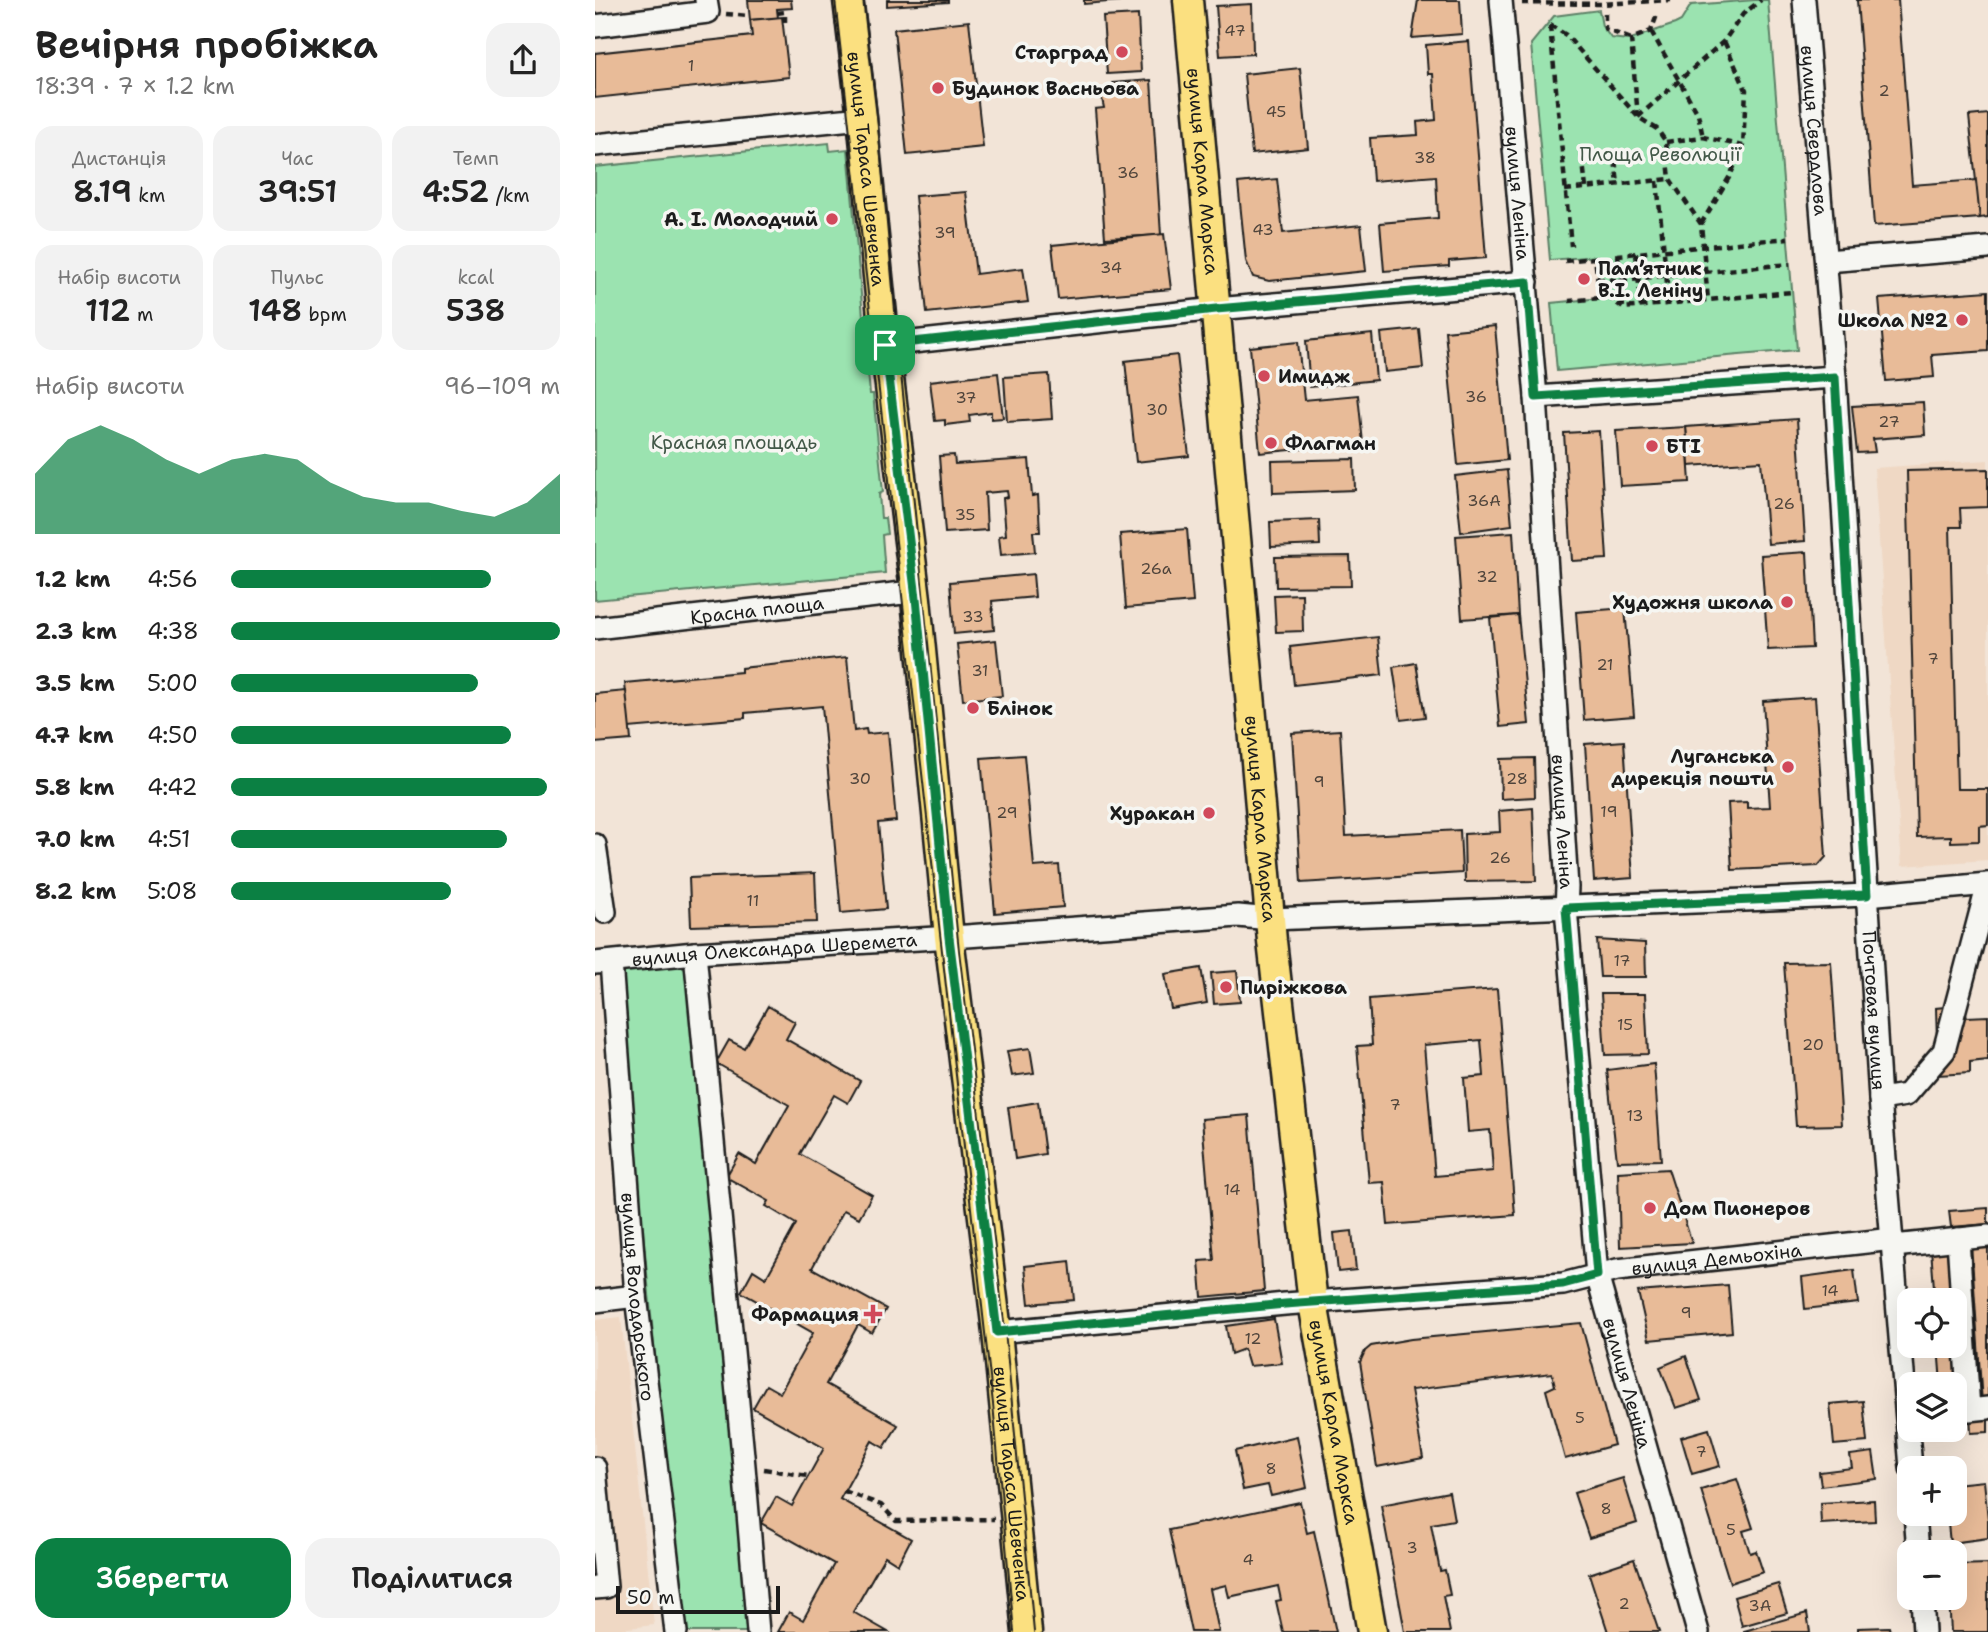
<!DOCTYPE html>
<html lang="uk">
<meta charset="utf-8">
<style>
:root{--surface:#fff;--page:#f2f2f2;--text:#222;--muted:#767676;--accent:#0b8043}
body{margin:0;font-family:"Shantell Sans",sans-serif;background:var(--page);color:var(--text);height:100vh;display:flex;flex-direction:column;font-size:26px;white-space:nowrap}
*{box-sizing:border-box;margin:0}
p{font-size:23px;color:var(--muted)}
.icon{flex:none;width:38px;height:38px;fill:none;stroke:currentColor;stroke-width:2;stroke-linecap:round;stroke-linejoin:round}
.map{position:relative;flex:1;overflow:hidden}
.drawer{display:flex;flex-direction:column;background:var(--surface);width:595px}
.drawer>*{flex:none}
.controls{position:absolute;left:1302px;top:1288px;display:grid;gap:14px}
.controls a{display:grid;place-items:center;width:70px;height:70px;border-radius:14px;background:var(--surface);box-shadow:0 7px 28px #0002;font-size:35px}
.scale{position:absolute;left:21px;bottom:18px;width:164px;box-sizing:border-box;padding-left:7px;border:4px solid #1c1c1c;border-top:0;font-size:19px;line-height:24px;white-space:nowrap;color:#1c1c1c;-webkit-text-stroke:5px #f6f6f2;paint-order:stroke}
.pin{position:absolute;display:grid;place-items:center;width:60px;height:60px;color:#fff;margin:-30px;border-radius:14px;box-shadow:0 4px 10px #0006}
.round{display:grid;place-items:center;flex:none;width:74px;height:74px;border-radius:21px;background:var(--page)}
.overview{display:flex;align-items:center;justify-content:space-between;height:119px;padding:0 35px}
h1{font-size:38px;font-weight:600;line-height:52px}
.figures{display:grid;grid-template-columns:repeat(3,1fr);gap:10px;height:119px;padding:7px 35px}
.figures div{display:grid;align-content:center;border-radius:18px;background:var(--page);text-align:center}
.figures b{font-size:30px;font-weight:600}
.figures small{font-size:19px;font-weight:400}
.figures p{font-size:19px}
.chart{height:196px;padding:14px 35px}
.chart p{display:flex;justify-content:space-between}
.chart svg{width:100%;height:126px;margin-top:7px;fill:var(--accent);opacity:.7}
.button{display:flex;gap:14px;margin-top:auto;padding:14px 35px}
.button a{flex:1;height:80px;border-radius:21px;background:var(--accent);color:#fff;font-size:28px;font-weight:600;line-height:80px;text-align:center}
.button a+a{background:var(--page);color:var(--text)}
ul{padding:0 35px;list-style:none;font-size:23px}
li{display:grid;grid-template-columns:112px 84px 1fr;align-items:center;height:52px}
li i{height:18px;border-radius:9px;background:var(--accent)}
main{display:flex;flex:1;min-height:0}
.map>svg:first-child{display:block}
</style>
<main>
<section class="drawer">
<div class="overview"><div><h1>Вечірня пробіжка</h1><p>18:39 · 7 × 1.2 km</p></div><a class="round"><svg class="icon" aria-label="share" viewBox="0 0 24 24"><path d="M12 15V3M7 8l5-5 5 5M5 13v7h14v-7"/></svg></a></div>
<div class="figures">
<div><p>Дистанція</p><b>8.19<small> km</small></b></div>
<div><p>Час</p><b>39:51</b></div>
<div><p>Темп</p><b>4:52<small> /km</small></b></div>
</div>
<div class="figures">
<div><p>Набір висоти</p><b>112<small> m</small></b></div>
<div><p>Пульс</p><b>148<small> bpm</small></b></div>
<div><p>kcal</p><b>538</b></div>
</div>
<div class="chart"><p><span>Набір висоти</span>96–109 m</p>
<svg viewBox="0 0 160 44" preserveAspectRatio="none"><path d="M0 44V23L10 11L20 6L30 11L40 18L50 23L60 18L70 16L80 18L90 26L100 31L110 33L120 33L130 36L140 38L150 33L160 23V44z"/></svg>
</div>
<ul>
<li><b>1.2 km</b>4:56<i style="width:79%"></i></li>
<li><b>2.3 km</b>4:38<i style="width:100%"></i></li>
<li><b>3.5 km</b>5:00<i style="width:75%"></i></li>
<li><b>4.7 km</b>4:50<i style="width:85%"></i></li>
<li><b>5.8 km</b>4:42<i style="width:96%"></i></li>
<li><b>7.0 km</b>4:51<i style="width:84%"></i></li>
<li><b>8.2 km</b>5:08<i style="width:67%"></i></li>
</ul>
<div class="button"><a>Зберегти</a><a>Поділитися</a></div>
</section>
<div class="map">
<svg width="1393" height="1632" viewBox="0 0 1393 1632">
<rect width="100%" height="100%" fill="#f2e4d7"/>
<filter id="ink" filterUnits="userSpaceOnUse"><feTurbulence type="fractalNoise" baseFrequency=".0143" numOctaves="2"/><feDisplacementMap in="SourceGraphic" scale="14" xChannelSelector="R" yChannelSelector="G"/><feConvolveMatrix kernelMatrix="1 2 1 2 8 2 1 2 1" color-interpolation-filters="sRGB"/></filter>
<g filter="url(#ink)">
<g fill="#efd8c4">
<polygon points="1393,460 1393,860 1307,866 1279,468"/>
<polygon points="26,1317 59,1625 0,1632 0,1320"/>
</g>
<g fill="#9be3b0" stroke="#5c8066" stroke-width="2">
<polygon points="1160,0 1173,0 1202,350 962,371 956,303 1006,298 1002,256 955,260 936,44 959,16 1004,10 1007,26 1016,38 1033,40 1080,24 1086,21 1096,5"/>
<polygon points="234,143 235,151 253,149 275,394 278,394 288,492 284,494 286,518 290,518 292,534 287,535 290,573 0,600 0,167"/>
<polygon points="93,962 160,1632 87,1632 22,966"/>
</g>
<g fill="#e8bb98" stroke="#1c1c1c" stroke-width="2" fill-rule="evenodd">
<polygon points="153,0 196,0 197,8 182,9 183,18 155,20"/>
<polygon points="292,0 353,0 353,2 292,6"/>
<polygon points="489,0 539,0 489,4"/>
<polygon points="823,0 865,0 867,34 817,38"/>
<polygon points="1262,0 1303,0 1317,185 1382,180 1385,218 1279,226"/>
<polygon points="657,4 658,54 625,56 621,6"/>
<polygon points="543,15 546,72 512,74 508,17"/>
<polygon points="187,17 194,77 0,98 0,53 157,36 155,20"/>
<polygon points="374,21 388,147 312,155 299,29"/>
<polygon points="874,41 891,258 854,261 854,266 789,271 785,223 843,218 841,176 778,181 775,138 823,135 822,122 841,120 838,74 833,74 831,45"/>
<polygon points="705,68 713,148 657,154 649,74"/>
<polygon points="556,80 566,235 510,238 500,109 509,108 506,94 517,94 518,83"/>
<polygon points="1393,114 1393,217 1385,218 1374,116"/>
<polygon points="682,179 688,233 766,225 771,271 674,281 658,277 651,261 643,183"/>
<polygon points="371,192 381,274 428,268 433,302 332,313 320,196"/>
<polygon points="569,234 576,289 463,299 457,245"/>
<polygon points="1393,291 1393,351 1337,355 1339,377 1291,381 1284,299"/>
<polygon points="900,326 912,460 863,465 850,331"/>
<polygon points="824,329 828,368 790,372 786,333"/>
<polygon points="777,334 781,380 715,387 711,341"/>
<polygon points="703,342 709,400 763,395 768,443 665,453 655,347"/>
<polygon points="582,355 594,456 541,462 530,361"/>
<polygon points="403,373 408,418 396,419 396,412 374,415 375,422 350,425 350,420 340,421 335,381"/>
<polygon points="454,374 457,419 412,422 409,377"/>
<polygon points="1328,402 1330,435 1278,439 1280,452 1262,453 1257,406"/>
<polygon points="1202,419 1210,541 1173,544 1166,461 1094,466 1091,427"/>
<polygon points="1091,427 1095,482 1025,486 1021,431"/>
<polygon points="1004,431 1012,559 977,561 969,433"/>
<polygon points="359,455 360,464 434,459 437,496 443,495 445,532 438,532 440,552 406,555 404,536 411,535 408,498 413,497 412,491 390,493 392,530 350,533 344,456"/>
<polygon points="759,459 760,490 678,493 677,461"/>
<polygon points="1393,469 1393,507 1365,508 1366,527 1355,527 1362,789 1393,789 1393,825 1384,826 1384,841 1356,842 1356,836 1322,837 1312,471"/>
<polygon points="912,470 917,525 866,532 860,476"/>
<polygon points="724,520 725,545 676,547 675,522"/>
<polygon points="592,529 598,602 531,608 525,534"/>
<polygon points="918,532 923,615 867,619 861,536"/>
<polygon points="1212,552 1217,648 1173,650 1166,555"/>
<polygon points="755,556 756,586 681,587 680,557"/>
<polygon points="438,574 440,597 397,601 399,630 359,634 355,582"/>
<polygon points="707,594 708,631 681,632 679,595"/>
<polygon points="1030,608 1039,716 989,720 981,612"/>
<polygon points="923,615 934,724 905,727 895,618"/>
<polygon points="783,637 787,675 699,685 695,647"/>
<polygon points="401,640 407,696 368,700 362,644"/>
<polygon points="252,657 259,731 271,729 272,734 293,732 301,821 283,823 291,909 246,913 227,706 150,713 150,718 34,728 30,683 146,672 146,668"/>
<polygon points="821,663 830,717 806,720 798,667"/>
<polygon points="31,691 36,740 0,743 0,694"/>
<polygon points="1220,697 1231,857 1223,866 1137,870 1133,803 1152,802 1152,808 1175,807 1168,701"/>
<polygon points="745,730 751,836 865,830 867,873 706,883 697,733"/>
<polygon points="1029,741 1038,878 999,881 990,744"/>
<polygon points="429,755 439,867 464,865 468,907 400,913 386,758"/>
<polygon points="939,758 940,797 906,799 905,759"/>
<polygon points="938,808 941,881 870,882 869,834 905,832 904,811"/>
<polygon points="220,873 222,922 96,926 94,878"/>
<polygon points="1002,940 1050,943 1051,977 1005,977"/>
<polygon points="1236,962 1247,1125 1201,1126 1189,963"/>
<polygon points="606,968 612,1003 576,1009 570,974"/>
<polygon points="642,971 645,1002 619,1004 616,973"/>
<path d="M902 989 920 1215 793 1225 789 1182 774 1183 762 1046 777 1045 774 999ZM886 1040 889 1076 869 1078 873 1132 895 1130 898 1171 840 1176 829 1045Z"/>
<polygon points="1006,994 1050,994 1053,1054 1010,1055"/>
<polygon points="1369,1005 1372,1017 1393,1016 1393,1060 1375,1062 1375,1073 1343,1075 1341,1008"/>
<polygon points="173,1006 200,1022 191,1039 265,1081 253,1103 239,1095 205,1154 277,1195 264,1218 249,1210 217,1268 291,1309 277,1333 263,1325 231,1384 303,1425 289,1448 277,1441 245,1499 316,1539 303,1564 290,1556 258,1612 293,1632 183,1632 194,1612 208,1620 239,1564 166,1523 181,1497 197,1506 229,1448 158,1408 171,1385 185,1393 218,1333 146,1292 158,1270 171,1278 201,1224 171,1206 174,1201 131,1177 144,1154 161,1164 194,1105 121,1063 134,1040 149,1048"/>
<polygon points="435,1048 439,1073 417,1076 412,1051"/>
<polygon points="1059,1064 1066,1160 1022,1161 1012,1070"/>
<polygon points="443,1102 450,1154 420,1159 413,1107"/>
<polygon points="654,1115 669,1291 607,1297 604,1261 619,1260 607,1119"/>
<polygon points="1073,1169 1097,1243 1025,1247 1023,1172"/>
<polygon points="1393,1208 1393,1224 1356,1227 1354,1211"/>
<polygon points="757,1231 761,1270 743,1272 739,1233"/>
<polygon points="1393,1241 1393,1403 1387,1403 1376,1243"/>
<polygon points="1352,1249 1356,1300 1340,1300 1336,1250"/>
<polygon points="475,1261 479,1300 434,1304 430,1266"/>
<polygon points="1259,1270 1263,1303 1210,1309 1207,1277"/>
<polygon points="1133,1285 1137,1332 1054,1340 1043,1292"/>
<polygon points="679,1319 687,1363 654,1366 649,1349 636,1354 631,1326"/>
<polygon points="986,1323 1019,1445 970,1459 951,1390 960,1386 957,1373 816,1390 828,1458 782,1467 765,1362 770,1351 776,1346 816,1339"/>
<polygon points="1343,1346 1359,1346 1364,1404 1360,1404 1360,1384 1346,1384"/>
<polygon points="1091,1356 1106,1400 1081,1408 1065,1367"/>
<polygon points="1268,1401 1272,1442 1239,1445 1235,1404"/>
<polygon points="1393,1412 1393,1432 1376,1433 1375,1413"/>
<polygon points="1114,1429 1125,1466 1097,1474 1086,1437"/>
<polygon points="702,1436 712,1488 676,1496 673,1485 648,1490 640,1451"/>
<polygon points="1278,1452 1282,1479 1226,1486 1224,1472 1257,1468 1255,1455"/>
<polygon points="1028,1478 1042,1523 994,1538 979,1493"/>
<polygon points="1142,1479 1158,1528 1148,1531 1155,1553 1161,1551 1168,1572 1135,1583 1106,1490"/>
<polygon points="1389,1481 1393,1519 1393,1538 1355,1543 1352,1514 1360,1514 1360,1484"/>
<polygon points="854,1492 859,1520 836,1524 845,1571 850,1570 855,1595 848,1596 855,1632 810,1632 786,1505"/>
<polygon points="1279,1500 1280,1521 1226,1524 1225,1503"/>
<polygon points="705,1502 712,1533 719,1531 741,1632 688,1632 681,1601 686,1600 683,1586 634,1597 631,1585 615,1589 624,1632 596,1632 574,1530"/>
<polygon points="1039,1559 1064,1632 1013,1632 994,1574"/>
<polygon points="1393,1564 1393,1632 1356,1632 1354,1598 1360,1598 1360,1565"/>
<polygon points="1183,1584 1192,1613 1147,1626 1139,1597"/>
<polygon points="1212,1613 1215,1632 1149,1632 1149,1631"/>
<polygon points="1294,1627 1295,1632 1263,1632 1263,1628"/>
</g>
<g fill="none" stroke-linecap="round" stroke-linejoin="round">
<defs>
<g id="minor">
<path id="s1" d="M906 0 941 397 972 887 971 908 1002 1275 1103 1632"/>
<path id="s2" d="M1209 0 1240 377 1285 1099 1316 1468"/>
<polyline points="0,26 113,12 111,0"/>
<polyline points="0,145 267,118"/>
<polyline points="1231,261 1393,248"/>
<polyline points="290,345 621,309 932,282"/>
<polyline points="941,397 1240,377"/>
<path id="s3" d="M0 628 308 593 321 599"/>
<polyline points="0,845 10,912"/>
<polyline points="100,953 149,1466 163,1632"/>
<path id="s4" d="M16 962 41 1296 81 1632"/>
<path id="s5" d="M0 963 100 953 372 936 643 916 676 919 1272 895 1393 884"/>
<polyline points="1285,1099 1311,1095 1349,1051 1393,884"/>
<polyline points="1363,1239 1374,1410 1393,1408"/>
<polyline points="1299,1246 1393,1236"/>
<polyline points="0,1301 41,1296"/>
<path id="s6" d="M402 1332 690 1304 968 1284 1022 1270 1298 1239"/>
<polyline points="0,1468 11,1587 0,1588"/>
<polyline points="1320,1514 1323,1552"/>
<polyline points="1327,1598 1329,1632"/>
</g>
<g id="major">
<path id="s7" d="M253 0 267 118 290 345 321 599 354 937 402 1332 432 1632"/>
<path id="s8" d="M593 0 677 941 718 1303 777 1632"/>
</g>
</defs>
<use href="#minor" stroke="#1c1c1c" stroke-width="26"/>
<use href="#major" stroke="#1c1c1c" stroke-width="33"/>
<g stroke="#1c1c1c" stroke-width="4.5" stroke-dasharray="7 5" stroke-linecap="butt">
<polyline points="927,3 1007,4 1076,0"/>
<polyline points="182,13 190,12 190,22"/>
<polyline points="1010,13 1010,29 1036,39"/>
<polyline points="131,14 154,16"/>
<polyline points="955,25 971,35 1043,117 1062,129 1071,142 1075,179 1106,224 1113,300"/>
<polyline points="955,26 976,246"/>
<polyline points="1056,31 1103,114 1108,137"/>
<polyline points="1043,117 1129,41 1148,14 1166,0"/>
<polyline points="1043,117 1036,39 1056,31 1062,15"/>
<polyline points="1071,142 1108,137 1148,146 1151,90 1129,41"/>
<polyline points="1062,181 1074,304"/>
<polyline points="991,188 988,162 1020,159 1023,184"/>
<polyline points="970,190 1075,179"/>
<polyline points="1106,224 1135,176 1148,146"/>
<polyline points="1041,253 1046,307"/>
<polyline points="1023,255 1028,307"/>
<polyline points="970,261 1000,258 1005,298 974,301"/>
<polyline points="1001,268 1023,255 1193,238"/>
<polyline points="1002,279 1025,280 1195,264"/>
<polyline points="1003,289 1028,308 1197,292"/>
<polyline points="169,1469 213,1476"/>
<polyline points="249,1491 286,1505 301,1521 399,1519"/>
</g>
<use href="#minor" stroke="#f6f6f2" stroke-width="21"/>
<use href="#major" stroke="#fbe080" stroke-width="28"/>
<g stroke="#1c1c1c" stroke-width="2">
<polyline points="240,0 398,1404 419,1632"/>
<polyline points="269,0 281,103 303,344 364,951 410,1331 439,1632"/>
</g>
</g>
</g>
<g fill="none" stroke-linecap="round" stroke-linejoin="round" filter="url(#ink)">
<defs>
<polygon id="route" points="932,282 941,397 1240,377 1272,895 971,908 1002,1275 968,1284 690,1304 402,1332 354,937 321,598 290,345 621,309"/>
</defs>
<use href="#route" stroke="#fff" stroke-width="14"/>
<use href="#route" stroke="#0b8043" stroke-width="9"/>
</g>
<g fill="#d1495b" stroke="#f6f6f2" stroke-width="2.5">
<circle cx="527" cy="52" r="7"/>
<circle cx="343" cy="88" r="7"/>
<circle cx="237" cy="219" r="7"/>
<circle cx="989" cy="279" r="7"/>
<circle cx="1367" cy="320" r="7"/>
<circle cx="669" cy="376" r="7"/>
<circle cx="676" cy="443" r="7"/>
<circle cx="1057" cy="446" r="7"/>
<circle cx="1192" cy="602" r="7"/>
<circle cx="378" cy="708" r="7"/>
<circle cx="1193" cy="767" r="7"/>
<circle cx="614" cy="813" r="7"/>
<circle cx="631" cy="987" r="7"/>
<circle cx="1055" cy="1208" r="7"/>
<path d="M274.5 1303.5h7v7h7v7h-7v7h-7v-7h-7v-7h7z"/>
</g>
<g text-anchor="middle" stroke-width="7" stroke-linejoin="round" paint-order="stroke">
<g font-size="16" fill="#4f443b">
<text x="640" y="36">47</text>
<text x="96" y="71">1</text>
<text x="1289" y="96">2</text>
<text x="681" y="117">45</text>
<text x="830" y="163">38</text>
<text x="533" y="178">36</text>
<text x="668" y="235">43</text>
<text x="350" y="238">39</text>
<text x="516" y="273">34</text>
<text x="881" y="402">36</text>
<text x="371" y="403">37</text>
<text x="562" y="415">30</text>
<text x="1294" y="427">27</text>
<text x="889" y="506">36А</text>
<text x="1189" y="509">26</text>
<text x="370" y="520">35</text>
<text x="561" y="574">26а</text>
<text x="892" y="582">32</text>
<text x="378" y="622">33</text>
<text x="1338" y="664">7</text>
<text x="1010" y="670">21</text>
<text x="385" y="676">31</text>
<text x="265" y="784">30</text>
<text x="922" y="784">28</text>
<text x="724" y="787">9</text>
<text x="1014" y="817">19</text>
<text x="412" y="818">29</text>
<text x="905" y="863">26</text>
<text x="158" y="906">11</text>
<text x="1027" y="966">17</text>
<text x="1030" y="1030">15</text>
<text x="1218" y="1050">20</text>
<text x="800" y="1110">7</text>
<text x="1040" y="1121">13</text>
<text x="637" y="1195">14</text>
<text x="1235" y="1296">14</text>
<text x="1091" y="1318">9</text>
<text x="658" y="1344">12</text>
<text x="985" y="1423">5</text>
<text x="1106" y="1457">7</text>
<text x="676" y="1474">8</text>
<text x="1011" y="1514">8</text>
<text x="1136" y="1535">5</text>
<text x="817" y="1553">3</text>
<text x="653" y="1565">4</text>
<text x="1029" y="1609">2</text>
<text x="1165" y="1611">3А</text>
</g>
<g font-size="19" font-weight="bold" fill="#1c1c1c" stroke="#f6f6f2" text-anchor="start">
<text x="513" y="59" text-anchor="end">Старград</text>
<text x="357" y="95">Будинок Васньова</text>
<text x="223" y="226" text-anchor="end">А. І. Молодчий</text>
<text x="1003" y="275">Пам’ятник<tspan x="1003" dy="22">В.І. Леніну</tspan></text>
<text x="1353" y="327" text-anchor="end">Школа №2</text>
<text x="683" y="383">Имидж</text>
<text x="690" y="450">Флагман</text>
<text x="1071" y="453">БТІ</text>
<text x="1178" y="609" text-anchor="end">Художня школа</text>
<text x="392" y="715">Блінок</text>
<text x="1179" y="763" text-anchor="end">Луганська<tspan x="1179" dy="22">дирекція пошти</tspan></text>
<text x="600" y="820" text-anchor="end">Хуракан</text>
<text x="645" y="994">Пиріжкова</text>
<text x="1069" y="1215">Дом Пионеров</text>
<text x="264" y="1321" text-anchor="end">Фармация</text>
</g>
<g font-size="19" fill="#1c1c1c" stroke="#f6f6f2">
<text dy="7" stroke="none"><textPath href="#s2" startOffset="131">вулиця Свердлова</textPath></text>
<text dy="7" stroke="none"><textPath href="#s7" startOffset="170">вулиця Тараса Шевченка</textPath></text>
<text dy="7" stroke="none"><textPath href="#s8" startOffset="172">вулиця Карла Маркса</textPath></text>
<text dy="7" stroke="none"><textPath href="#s1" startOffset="194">вулиця Леніна</textPath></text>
<text dy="7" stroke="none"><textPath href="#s3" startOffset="163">Красна площа</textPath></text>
<text dy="7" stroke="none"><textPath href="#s8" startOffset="822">вулиця Карла Маркса</textPath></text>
<text dy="7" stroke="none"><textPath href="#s1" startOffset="824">вулиця Леніна</textPath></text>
<text dy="7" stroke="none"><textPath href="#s5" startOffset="180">вулиця Олександра Шеремета</textPath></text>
<text dy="7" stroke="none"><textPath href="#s2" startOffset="1013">Почтовая вулиця</textPath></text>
<text dy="7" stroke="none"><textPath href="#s6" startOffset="724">вулиця Демьохіна</textPath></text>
<text dy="7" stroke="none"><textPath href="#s4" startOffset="336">вулиця Володарського</textPath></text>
<text dy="7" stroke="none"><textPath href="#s1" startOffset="1391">вулиця Леніна</textPath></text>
<text dy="7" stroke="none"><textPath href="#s8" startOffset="1430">вулиця Карла Маркса</textPath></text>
<text dy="7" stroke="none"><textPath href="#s7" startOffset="1493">вулиця Тараса Шевченка</textPath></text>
</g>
<g font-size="19" fill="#425848" stroke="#f6f6f2">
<text x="1065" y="161">Площа Революції</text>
<text x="139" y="449">Красная площадь</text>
</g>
</g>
</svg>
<div class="controls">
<a><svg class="icon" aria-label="locate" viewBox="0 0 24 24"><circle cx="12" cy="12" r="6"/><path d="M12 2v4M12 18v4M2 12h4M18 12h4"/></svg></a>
<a><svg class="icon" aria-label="layers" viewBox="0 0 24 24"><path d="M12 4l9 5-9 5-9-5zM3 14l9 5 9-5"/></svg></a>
<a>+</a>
<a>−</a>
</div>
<div class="scale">50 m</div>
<div class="pin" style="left:290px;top:345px;background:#1e9e55"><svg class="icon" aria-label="arrive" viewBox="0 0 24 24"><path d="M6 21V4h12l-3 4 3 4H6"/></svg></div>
</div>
</main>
